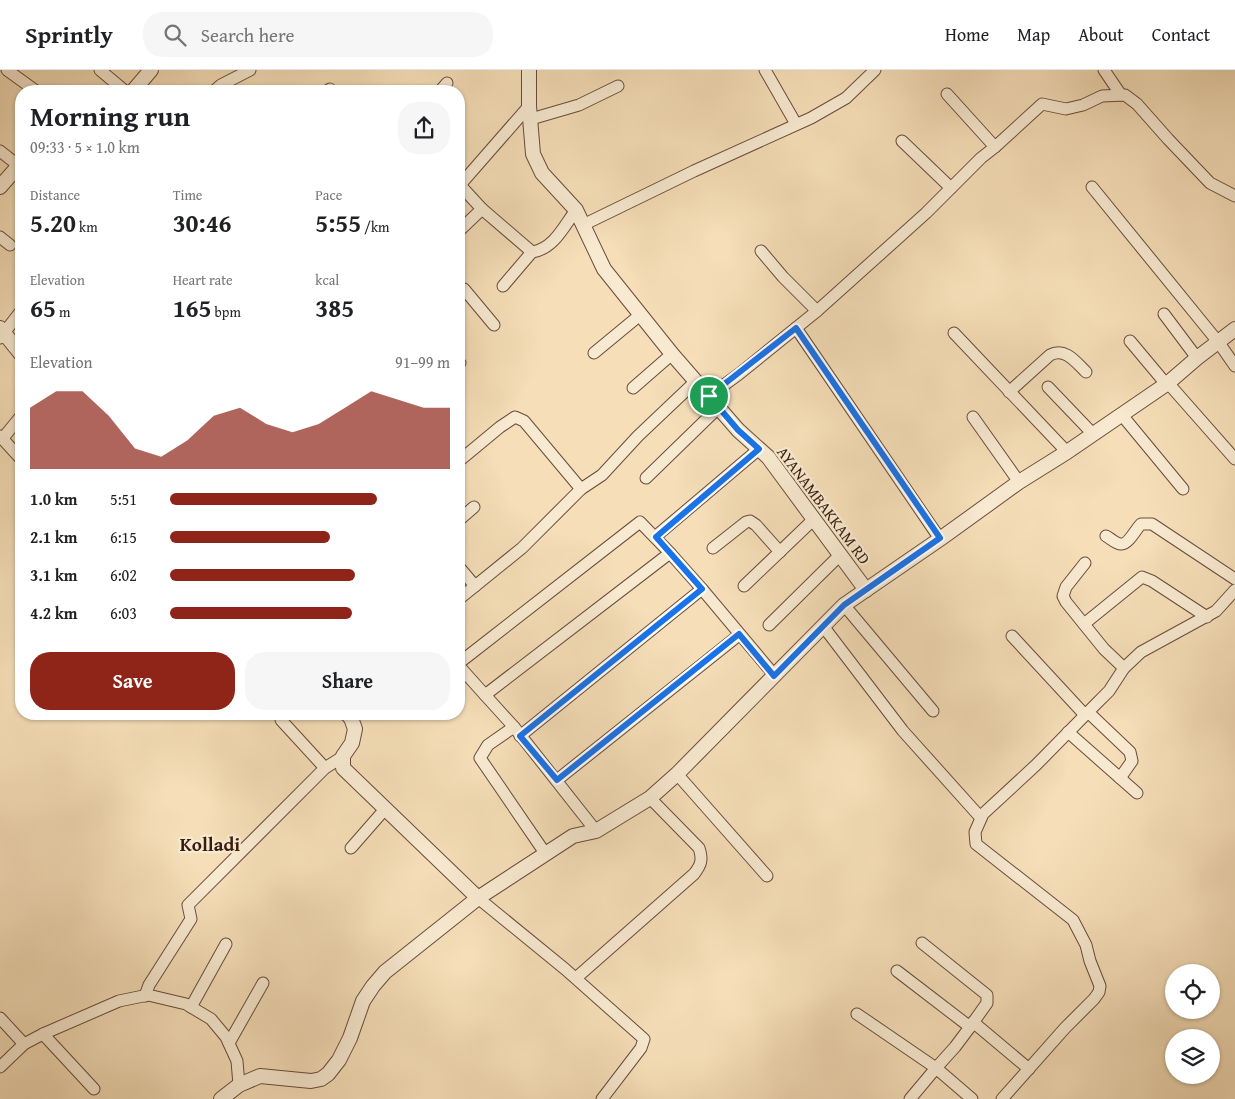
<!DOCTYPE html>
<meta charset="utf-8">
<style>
:root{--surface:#fff;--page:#f6f6f6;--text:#202124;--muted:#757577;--line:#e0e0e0;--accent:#8f2418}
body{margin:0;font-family:"Gentium Book Plus",serif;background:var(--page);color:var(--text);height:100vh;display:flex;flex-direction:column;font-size:19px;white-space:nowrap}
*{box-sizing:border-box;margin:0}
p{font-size:16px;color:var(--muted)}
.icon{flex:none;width:28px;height:28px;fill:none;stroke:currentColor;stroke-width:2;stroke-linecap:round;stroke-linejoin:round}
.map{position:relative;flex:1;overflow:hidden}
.sheet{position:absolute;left:15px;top:15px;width:450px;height:635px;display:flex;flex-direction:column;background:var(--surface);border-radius:20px;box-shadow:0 1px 4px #0004}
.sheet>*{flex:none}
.fabs{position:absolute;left:1165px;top:894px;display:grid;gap:10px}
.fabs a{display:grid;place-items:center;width:55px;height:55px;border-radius:50%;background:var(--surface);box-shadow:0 1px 4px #0004;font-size:25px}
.pin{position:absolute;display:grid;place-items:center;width:42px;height:42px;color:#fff;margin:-21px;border:2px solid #fff;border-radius:50%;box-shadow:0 1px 5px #0007}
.round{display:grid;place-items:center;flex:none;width:52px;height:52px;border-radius:20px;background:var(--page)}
.summary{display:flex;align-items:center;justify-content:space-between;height:85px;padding:0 15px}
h1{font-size:28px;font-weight:700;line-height:38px}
.metrics{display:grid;grid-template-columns:repeat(3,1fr);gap:8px;height:85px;padding:5px 15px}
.metrics div{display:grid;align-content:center}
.metrics b{font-size:25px;font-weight:700}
.metrics small{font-size:14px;font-weight:400}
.metrics p{font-size:14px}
.chart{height:140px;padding:10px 15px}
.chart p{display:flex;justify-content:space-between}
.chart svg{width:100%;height:90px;margin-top:5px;fill:var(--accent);opacity:.7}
.cta{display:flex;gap:10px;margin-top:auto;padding:10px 15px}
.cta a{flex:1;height:58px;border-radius:20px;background:var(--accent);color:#fff;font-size:20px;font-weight:700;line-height:58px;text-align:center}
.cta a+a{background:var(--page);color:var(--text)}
ul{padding:0 15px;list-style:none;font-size:16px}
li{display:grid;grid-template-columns:80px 60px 1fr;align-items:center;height:38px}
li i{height:12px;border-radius:6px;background:var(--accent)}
header{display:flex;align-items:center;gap:30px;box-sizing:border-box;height:70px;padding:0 25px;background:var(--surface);border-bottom:1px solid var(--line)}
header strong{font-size:24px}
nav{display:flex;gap:28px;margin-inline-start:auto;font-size:18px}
.search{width:350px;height:45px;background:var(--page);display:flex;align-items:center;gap:12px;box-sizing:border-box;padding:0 18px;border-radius:20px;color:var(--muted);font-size:19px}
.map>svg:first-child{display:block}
</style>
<header>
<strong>Sprintly</strong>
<div class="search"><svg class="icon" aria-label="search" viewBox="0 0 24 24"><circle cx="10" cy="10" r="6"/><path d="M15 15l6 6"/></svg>Search here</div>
<nav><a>Home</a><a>Map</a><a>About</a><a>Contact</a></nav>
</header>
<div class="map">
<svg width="1235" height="1029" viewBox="0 0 1235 1029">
<rect width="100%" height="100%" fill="#f5deb8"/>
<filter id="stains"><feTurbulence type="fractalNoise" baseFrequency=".004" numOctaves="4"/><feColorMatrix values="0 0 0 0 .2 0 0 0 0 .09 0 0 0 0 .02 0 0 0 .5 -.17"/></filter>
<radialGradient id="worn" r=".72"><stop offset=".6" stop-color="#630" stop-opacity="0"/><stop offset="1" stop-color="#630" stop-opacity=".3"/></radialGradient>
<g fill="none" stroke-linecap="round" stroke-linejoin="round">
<defs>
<g id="minor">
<polyline points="7,0 36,21"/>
<polyline points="100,0 125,21"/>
<polyline points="765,0 796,54"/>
<polyline points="1104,0 1121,25"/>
<polyline points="214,21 221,15 250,0"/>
<polyline points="327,21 330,19"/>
<polyline points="440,21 447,13"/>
<polyline points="947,24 995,77"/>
<polyline points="531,49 579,35 618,16"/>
<polyline points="902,71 951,118"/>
<polyline points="0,81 19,96"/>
<polyline points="459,114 482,139 459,161"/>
<polyline points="460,115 529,36"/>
<polyline points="1092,117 1219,273 1235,296"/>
<path d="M482 139 532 182C554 179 564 156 576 140"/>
<polyline points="583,155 694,101 811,48 846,28 875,0"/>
<polyline points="0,167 10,175"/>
<polyline points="761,181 783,207 817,241"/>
<polyline points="503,216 532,182"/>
<polyline points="459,220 464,219 494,255"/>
<polyline points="1164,244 1197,288"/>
<polyline points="796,258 940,469"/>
<polyline points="954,263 1067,382"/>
<polyline points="0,268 21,241"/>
<polyline points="1130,271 1166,314"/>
<polyline points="594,283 640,245"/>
<polyline points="459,292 460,293"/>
<polyline points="1168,313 1235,389"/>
<polyline points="1048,317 1093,364"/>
<polyline points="633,318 672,284"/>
<path d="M1009 322 1050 285C1065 277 1076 292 1086 302"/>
<polyline points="709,326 739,304 817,241 926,143 981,88 995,77 1042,34 1066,39 1083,35 1102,26 1125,25 1137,34 1168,69 1210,113 1235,126"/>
<polyline points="1121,344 1183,419"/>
<polyline points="973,347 1019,412"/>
<polyline points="0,366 21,389"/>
<polyline points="3,368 21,346"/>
<polyline points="459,391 500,357 515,347 524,351 581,419 602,405 638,366 696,311"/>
<polyline points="646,408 718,338"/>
<polyline points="459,450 474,437"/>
<path d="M1106 466C1110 468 1116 474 1121 474 1128 475 1136 459 1141 454H1152L1235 509"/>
<polyline points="655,467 759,379"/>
<polyline points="713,478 746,452 750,451 756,455 780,482"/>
<polyline points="1085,493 1066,517 1063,526 1066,532 1104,579 1124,598"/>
<polyline points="459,497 475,516"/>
<polyline points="744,516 814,449"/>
<polyline points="459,529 522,478 581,419"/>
<polyline points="844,535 933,641"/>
<polyline points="1084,554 1142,507 1152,511 1207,547"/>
<polyline points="769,555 840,485"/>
<polyline points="823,556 903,661 981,748"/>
<polyline points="1012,566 1085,645"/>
<polyline points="459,593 640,452 670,483"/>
<polyline points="459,596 485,625"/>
<polyline points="1088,642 1130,682 1132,691 1120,708"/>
<polyline points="281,650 325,698"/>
<polyline points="514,657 488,675 480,688 545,783"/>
<polyline points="1068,662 1137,723"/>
<polyline points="520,666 702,519"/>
<polyline points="677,704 767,806"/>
<polyline points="557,710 739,565"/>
<polyline points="596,761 514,657 485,625 670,483 702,519 775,606"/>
<polyline points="351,778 386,738"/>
<polyline points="478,828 565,899 644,969 641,978 602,1029"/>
<polyline points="922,873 987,925 987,933 970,957"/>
<path d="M576 908 694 804C701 795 703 790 699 778L650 728"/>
<polyline points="145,926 149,915 191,849 188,835 325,698 344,686"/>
<polyline points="191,937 226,874"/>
<polyline points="857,944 936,998 955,977 970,957 897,901"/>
<polyline points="0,948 24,974"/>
<polyline points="973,952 1029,999"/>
<polyline points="43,964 94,1019"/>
<polyline points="229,973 263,913"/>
<polyline points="0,997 24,974 43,964 119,931 148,925 186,934 211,949 226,967 237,991 239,1015"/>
<polyline points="910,1029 936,998 972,1029"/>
<polyline points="1002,1029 1065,958 1094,929 1099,922 1100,916 1090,891 1086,875 1073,850 976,774 975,762 983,744 1036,695 1096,634 1109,621 1124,598 1141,582 1216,541 1235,520"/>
</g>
<g id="tertiary">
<polyline points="529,0 529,36 533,84 542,103 576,140 604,199 672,284 738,360 768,387 866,520"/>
<polyline points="133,21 151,0"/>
<polyline points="0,117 21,93"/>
<polyline points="0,258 21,284"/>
<polyline points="347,644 351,648 355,659 352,673 343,686 343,698 478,828"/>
<polyline points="221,1029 239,1015 260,1006 311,1011 321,1009 328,1004 339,990 350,968 363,931 373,916 385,902 478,828 573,766 596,761 650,728 677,704 844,535 940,469 1019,412 1067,382 1168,313 1197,288 1235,259"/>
</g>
</defs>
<use href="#minor" stroke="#684c3a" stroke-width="13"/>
<use href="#tertiary" stroke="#684c3a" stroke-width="16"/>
<use href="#minor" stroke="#f8ead1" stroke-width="11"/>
<use href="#tertiary" stroke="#f8ead1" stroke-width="14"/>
</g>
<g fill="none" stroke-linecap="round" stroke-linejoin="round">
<defs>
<polygon id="route" points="796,258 940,468 844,535 774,606 739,564 557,710 520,666 702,519 656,467 759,379 738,360 709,326"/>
</defs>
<use href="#route" stroke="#fff" stroke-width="10"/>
<use href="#route" stroke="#1a73e8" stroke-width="6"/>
</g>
<g text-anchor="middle" stroke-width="4.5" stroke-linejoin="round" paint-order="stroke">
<g font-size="16" fill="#391c10" stroke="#f8ead1">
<text transform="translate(824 435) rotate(53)" y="6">AYANAMBAKKAM RD</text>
</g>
<g font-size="19" font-weight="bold" fill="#391c10" stroke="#f8ead1">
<text x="210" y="781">Kolladi</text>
</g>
</g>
<rect width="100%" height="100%" filter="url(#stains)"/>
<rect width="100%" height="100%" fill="url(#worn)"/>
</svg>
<div class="fabs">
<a><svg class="icon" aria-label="locate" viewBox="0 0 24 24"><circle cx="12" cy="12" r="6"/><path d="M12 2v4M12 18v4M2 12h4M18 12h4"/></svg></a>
<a><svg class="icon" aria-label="layers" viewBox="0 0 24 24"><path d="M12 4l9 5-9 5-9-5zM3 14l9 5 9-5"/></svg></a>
</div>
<div class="pin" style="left:709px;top:326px;background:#1e9e55"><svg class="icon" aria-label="arrive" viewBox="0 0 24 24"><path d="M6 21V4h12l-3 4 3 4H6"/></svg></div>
<section class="sheet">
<div class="summary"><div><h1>Morning run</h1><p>09:33 · 5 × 1.0 km</p></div><a class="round"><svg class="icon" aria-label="share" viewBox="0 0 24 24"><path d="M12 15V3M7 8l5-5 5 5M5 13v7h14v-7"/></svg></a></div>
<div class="metrics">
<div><p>Distance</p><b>5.20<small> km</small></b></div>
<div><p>Time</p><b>30:46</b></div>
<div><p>Pace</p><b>5:55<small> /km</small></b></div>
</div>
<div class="metrics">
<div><p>Elevation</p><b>65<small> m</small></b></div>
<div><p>Heart rate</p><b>165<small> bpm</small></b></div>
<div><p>kcal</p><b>385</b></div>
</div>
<div class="chart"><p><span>Elevation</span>91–99 m</p>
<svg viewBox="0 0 160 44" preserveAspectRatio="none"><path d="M0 44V14L10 6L20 6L30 18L40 34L50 38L60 30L70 18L80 14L90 22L100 26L110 22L120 14L130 6L140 10L150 14L160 14V44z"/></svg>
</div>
<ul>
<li><b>1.0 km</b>5:51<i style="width:74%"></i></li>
<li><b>2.1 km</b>6:15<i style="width:57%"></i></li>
<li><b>3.1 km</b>6:02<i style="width:66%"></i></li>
<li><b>4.2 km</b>6:03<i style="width:65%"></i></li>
</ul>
<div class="cta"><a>Save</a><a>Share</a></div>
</section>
</div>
